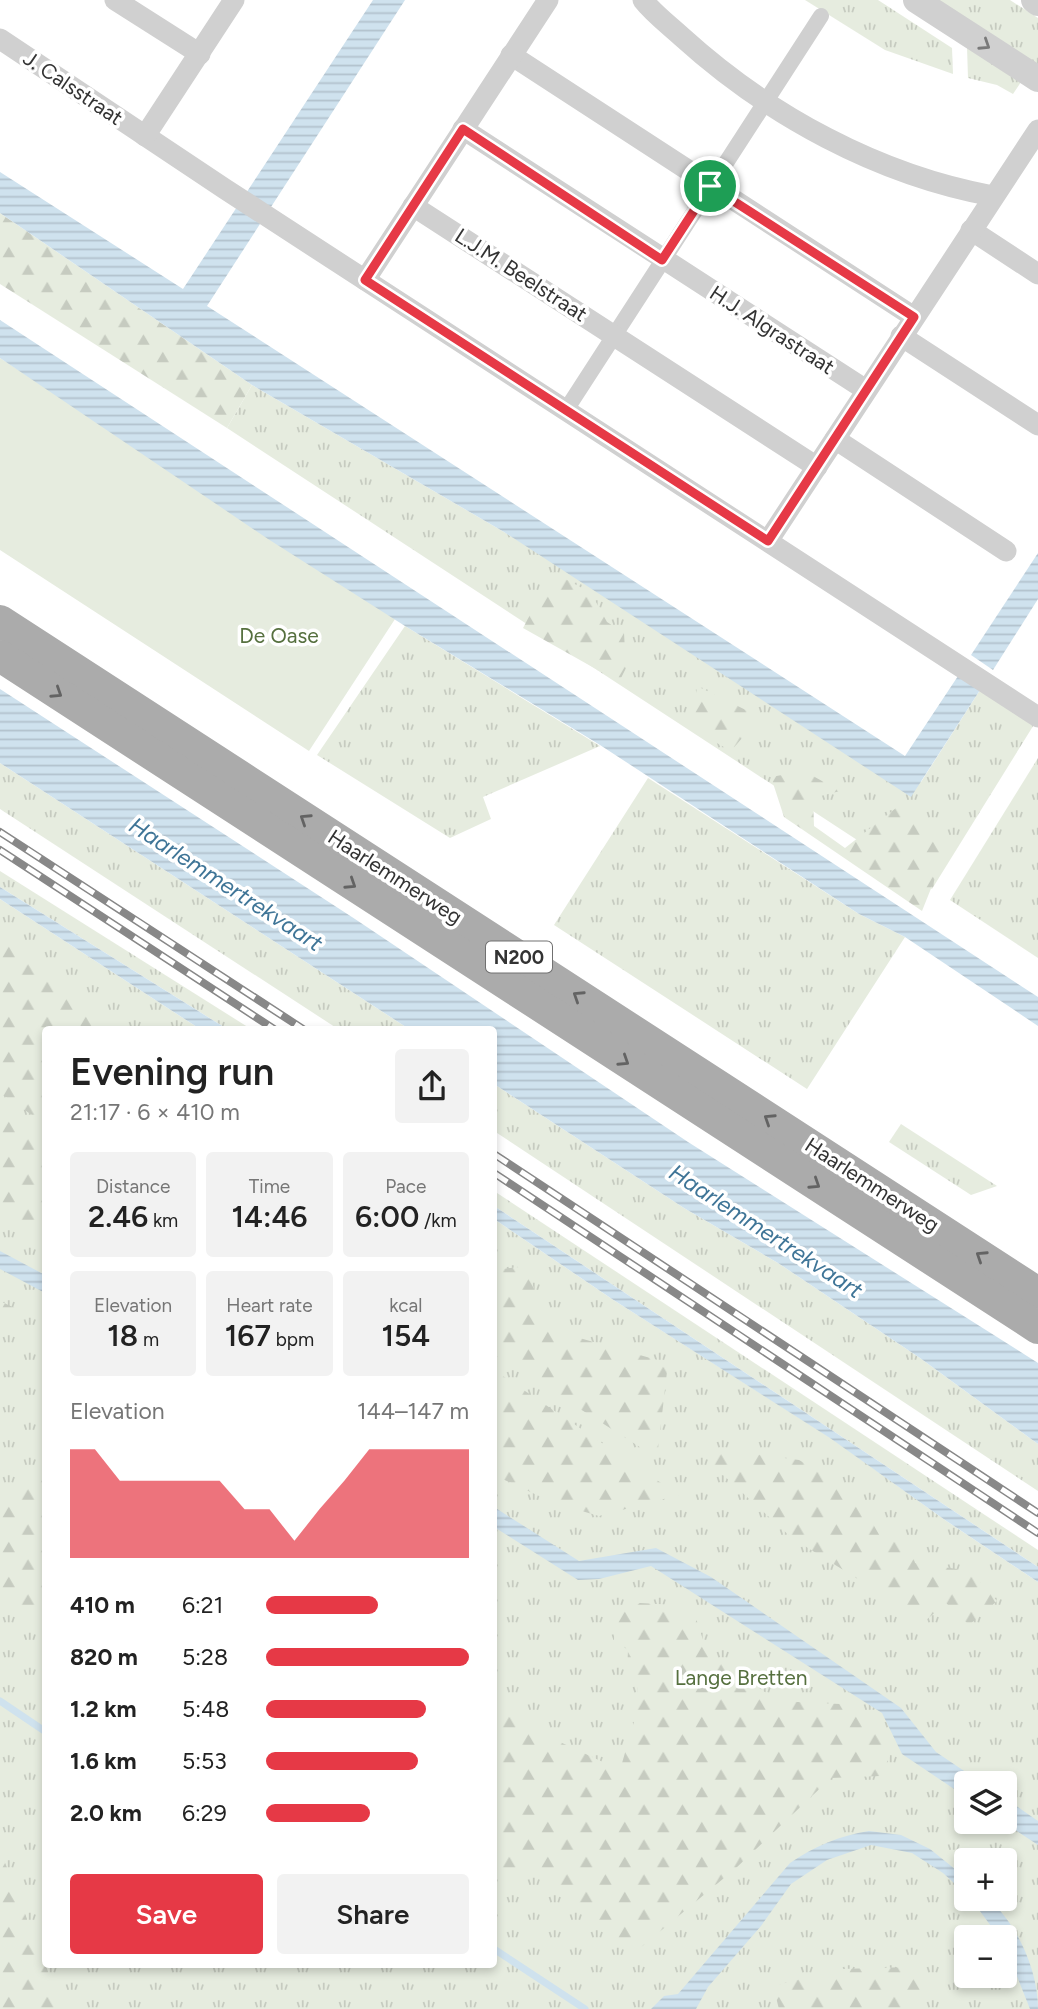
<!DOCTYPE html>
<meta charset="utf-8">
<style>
:root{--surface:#fff;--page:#f2f2f2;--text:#222;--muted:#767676;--accent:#e63946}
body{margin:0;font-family:Figtree,sans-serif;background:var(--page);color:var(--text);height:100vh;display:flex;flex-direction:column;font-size:26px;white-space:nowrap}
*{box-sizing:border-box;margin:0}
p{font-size:23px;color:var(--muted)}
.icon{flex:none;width:38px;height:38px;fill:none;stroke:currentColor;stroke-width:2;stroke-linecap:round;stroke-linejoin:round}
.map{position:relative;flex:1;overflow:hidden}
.panel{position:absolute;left:42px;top:1026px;width:455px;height:942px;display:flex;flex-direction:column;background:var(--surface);border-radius:7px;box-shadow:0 4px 10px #0003}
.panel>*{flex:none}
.fabs{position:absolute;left:954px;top:1771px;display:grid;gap:14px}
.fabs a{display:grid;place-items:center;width:63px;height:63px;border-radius:7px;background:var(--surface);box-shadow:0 4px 10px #0003;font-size:35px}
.pin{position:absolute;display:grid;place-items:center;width:60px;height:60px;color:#fff;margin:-30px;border:4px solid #fff;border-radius:50%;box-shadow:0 2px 7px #0007}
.round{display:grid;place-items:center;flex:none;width:74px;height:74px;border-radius:7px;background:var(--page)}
.summary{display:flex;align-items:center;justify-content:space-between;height:119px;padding:0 28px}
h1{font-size:38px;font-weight:600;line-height:52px}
.figures{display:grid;grid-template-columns:repeat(3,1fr);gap:10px;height:119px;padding:7px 28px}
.figures div{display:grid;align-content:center;border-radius:7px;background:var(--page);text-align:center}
.figures b{font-size:30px;font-weight:600}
.figures small{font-size:19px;font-weight:400}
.figures p{font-size:19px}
.chart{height:196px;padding:14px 28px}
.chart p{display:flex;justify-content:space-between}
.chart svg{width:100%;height:126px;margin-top:7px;fill:var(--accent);opacity:.7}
.button{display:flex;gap:14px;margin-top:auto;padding:14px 28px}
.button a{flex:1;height:80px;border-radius:7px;background:var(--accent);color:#fff;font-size:28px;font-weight:600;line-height:80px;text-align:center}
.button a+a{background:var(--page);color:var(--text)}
ul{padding:0 28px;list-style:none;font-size:23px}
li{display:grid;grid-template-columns:112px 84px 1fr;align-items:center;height:52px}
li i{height:18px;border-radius:9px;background:var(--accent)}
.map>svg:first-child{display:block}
</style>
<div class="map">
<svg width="1038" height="2009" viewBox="0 0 1038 2009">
<defs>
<pattern id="grass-tufts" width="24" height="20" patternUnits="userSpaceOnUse" patternTransform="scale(1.75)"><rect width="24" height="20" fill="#e6ecdf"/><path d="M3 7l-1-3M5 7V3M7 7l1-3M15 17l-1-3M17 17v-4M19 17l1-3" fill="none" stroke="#c6cbc0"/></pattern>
<pattern id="forest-firs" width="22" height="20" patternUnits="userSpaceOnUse" patternTransform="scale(1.75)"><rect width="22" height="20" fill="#e6ecdf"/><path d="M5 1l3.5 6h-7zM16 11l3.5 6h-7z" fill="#c6cbc0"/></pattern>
<pattern id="water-rules" width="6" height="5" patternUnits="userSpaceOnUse" patternTransform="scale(1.75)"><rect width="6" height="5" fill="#cfe2ee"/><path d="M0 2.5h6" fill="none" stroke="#b2c2cd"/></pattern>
</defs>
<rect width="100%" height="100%" fill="#fff"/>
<g fill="url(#grass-tufts)" fill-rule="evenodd">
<polygon points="805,0 878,0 952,48 953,74 885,50"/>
<polygon points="933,0 1010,0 1038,18 1038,67"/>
<polygon points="967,47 1021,82 1013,94 997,85 968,78"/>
<polygon points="252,385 504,532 921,782 982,687 1035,723 932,889 227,428"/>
<polygon points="405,626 600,746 483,797 491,819 450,838 317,755"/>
<polygon points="1038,758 1038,958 950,900"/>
<polygon points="0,763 409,1029 338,1029 0,809"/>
<polygon points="648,778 859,914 905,937 807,1089 554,925"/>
<polygon points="0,871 251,1029 227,1029 0,887"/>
<path d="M0 899 200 1029H46V1964H494V1219L612 1299 831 1438 945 1520 1038 1582V2009H0ZM966 1783H1004V1822H966ZM966 1860H1004V1899H966ZM966 1937H1004V1976H966Z"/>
<polygon points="494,1084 684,1208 778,1263 920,1358 1038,1444 1038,1491 494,1131"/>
<polygon points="901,1124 997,1186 971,1195 889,1142"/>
<polygon points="494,1191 1038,1550 1038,1567 494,1206"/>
</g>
<g fill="url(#forest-firs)">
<polygon points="0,213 252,385 227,428 0,284"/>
<polygon points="553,572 591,593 607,622 624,633 626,668 619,682 523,628"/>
<polygon points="697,686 760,717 731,751 692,729"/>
<polygon points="804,771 840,791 813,798 814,826 845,848 896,808 948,846 922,911 784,817 771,777"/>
<polygon points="0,934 16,941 114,1029 46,1029 45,1124 0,1093"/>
<polygon points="0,1114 45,1144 45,1234 0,1209"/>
<polygon points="528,1266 544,1328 668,1363 657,1458 494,1354 494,1270"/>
<polygon points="0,1301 23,1312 0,1336"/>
<polygon points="494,1370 679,1495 599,1516 554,1503 494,1475"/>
<polygon points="725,1450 799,1460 854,1491 881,1538 912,1545 915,1563 971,1571 997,1601 969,1625 946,1603 925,1621 792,1538 710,1463"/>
<polygon points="45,1473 46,1473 45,1621 18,1611 0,1587 0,1500"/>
<polygon points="640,1603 692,1606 706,1649 777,1701 861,1705 890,1756 880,1776 831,1778 736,1868 633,1954 539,1872 494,1869 494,1694 545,1735 620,1770 636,1715 638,1688 627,1674 628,1650 614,1640 615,1612"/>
<polygon points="0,1854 4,1860 61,2009 0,2009"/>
<polygon points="911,1967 930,1986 909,2009 779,2009 773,1986 841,1969"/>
</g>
<polygon fill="#e6ecdf" points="0,358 397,616 309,751 0,550"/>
<g fill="url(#water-rules)">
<polygon points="373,0 405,0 207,306 905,756 960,673 982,687 911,797 504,532 252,385 0,213 0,172 183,289"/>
<polygon points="0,320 1038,997 1038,1026 905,937 859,914 600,745 405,626 268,539 0,358"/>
<polygon points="1038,553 1038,599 993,670 971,655"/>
<polygon points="0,689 355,919 688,1142 1038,1363 1038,1444 920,1358 778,1263 684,1208 494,1084 494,1029 409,1029 0,763"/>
<polygon points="0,887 227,1029 200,1029 0,899"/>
<polygon points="494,1206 1038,1567 1038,1582 945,1520 830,1438 612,1299 494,1219"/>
<polygon points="0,1251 45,1275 45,1293 0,1269"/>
<polygon points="494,1507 579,1561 656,1548 711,1577 901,1708 936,1752 982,1783 966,1783 966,1797 902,1754 882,1713 651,1566 599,1579 578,1580 494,1527"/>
<polygon points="1005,1798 1038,1821 1038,1845 1003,1822"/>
<path d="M869 1831 901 1835 930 1849 966 1878V1894L943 1873 912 1853 871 1845 827 1860 791 1884 761 1926 708 1987 696 2009H651L664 1996 678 1994 790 1863C815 1846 839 1836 869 1831Z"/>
<path d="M971 1899H989C1018 1926 1038 1970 1038 2009H1030L1005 1946 1004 1937H999Z"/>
</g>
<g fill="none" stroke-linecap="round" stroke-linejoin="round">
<g stroke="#cfe2ee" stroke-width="7">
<polyline points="0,1701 46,1732"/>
<polyline points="494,1949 585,2009"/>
</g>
<polyline stroke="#d0d0d0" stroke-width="16" points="566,410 821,16"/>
<g stroke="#d0d0d0" stroke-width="21">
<polyline points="115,0 200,54"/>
<path d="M643 0C654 14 669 25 682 37 768 115 878 175 993 196"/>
<polyline points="0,39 225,189 1038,717"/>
<polyline points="511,55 914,317"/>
<polyline points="463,129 866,390"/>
<polyline points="145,136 234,0"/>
<polyline points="413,206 817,467"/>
<polyline points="971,230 1038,274"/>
<polyline points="365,280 548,0"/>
<polyline points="901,336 1038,425"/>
<polyline points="835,439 1006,551"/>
<polyline points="768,541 1038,130"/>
</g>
<g stroke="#d0d0d0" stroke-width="26">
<polyline points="916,0 1038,79"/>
<polyline points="1034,0 1038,3"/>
</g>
<g stroke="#ababab" stroke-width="32">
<polyline points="0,621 1038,1293"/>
<polyline points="0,656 1038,1328"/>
</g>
<defs>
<g id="rail">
<polyline points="0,832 303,1029"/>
<polyline points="0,850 274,1029"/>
<polyline points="494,1154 1038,1513"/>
<polyline points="494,1173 1038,1533"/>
</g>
</defs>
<use href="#rail" stroke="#888" stroke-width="8"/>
<use href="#rail" stroke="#fff" stroke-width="5" stroke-dasharray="16" stroke-linecap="butt"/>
</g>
<defs><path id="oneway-chevron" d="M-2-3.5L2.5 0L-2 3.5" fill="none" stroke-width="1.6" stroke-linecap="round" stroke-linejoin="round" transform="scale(1.75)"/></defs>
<use stroke="#7a7a7a" href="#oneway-chevron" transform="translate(985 45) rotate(33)"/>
<g stroke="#636363">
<use href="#oneway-chevron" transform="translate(57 693) rotate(33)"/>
<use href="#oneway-chevron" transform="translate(305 819) rotate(-147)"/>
<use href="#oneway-chevron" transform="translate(351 884) rotate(33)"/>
<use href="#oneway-chevron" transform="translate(578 996) rotate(-147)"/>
<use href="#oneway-chevron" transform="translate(624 1061) rotate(33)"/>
<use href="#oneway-chevron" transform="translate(769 1119) rotate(-147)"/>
<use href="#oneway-chevron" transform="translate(815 1184) rotate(33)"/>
<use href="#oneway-chevron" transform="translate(981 1256) rotate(-147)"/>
</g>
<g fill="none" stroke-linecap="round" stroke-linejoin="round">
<defs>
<polygon id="route" points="463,129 662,260 710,186 914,317 768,541 365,280"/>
</defs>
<use href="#route" stroke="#fff" stroke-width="14"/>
<use href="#route" stroke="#e63946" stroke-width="9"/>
</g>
<g text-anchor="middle" stroke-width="7" stroke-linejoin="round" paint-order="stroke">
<rect fill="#fff" stroke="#707070" stroke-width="2" x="486" y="941.5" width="66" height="31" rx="5"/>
<g font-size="19" font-weight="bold" fill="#333">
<text x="519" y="964">N200</text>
</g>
<g font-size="21" fill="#333" stroke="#fff">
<text transform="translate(73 88) rotate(34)" y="7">J. Calsstraat</text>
<text transform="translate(521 275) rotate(33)" y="7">L.J.M. Beelstraat</text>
<text transform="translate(772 330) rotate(33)" y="7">H.J. Algrastraat</text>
<text transform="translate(395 877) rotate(33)" y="7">Haarlemmerweg</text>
<text transform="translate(872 1185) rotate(33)" y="7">Haarlemmerweg</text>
</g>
<g font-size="21" fill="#56703f" stroke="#fff">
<text x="279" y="643">De Oase</text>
<text x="741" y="1685">Lange Bretten</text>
</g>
<g font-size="23" font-style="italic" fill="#3f7597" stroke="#fff">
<text transform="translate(226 884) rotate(33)" y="8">Haarlemmertrekvaart</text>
<text transform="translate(766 1231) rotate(33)" y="8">Haarlemmertrekvaart</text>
</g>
</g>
</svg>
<div class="fabs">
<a><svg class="icon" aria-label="layers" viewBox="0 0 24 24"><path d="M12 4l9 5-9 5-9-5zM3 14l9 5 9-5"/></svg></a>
<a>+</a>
<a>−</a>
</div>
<div class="pin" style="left:710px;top:186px;background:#1e9e55"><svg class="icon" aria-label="arrive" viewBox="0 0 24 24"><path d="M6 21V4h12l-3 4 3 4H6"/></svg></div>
<section class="panel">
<div class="summary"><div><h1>Evening run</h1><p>21:17 · 6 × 410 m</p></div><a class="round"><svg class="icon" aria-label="share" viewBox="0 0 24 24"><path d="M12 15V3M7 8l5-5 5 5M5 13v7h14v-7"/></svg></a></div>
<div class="figures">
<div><p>Distance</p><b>2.46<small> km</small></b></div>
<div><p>Time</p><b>14:46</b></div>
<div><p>Pace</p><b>6:00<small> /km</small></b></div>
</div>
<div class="figures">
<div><p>Elevation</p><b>18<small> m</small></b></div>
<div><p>Heart rate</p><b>167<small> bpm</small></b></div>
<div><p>kcal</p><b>154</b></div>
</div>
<div class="chart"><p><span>Elevation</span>144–147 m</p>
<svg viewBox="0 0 160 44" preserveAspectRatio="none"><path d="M0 44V6L10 6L20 17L30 17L40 17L50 17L60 17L70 27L80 27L90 38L100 27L110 17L120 6L130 6L140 6L150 6L160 6V44z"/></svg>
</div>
<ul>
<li><b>410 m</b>6:21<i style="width:55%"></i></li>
<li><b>820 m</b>5:28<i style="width:100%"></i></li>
<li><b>1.2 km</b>5:48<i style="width:79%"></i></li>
<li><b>1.6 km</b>5:53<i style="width:75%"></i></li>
<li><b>2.0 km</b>6:29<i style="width:51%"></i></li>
</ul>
<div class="button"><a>Save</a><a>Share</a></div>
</section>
</div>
